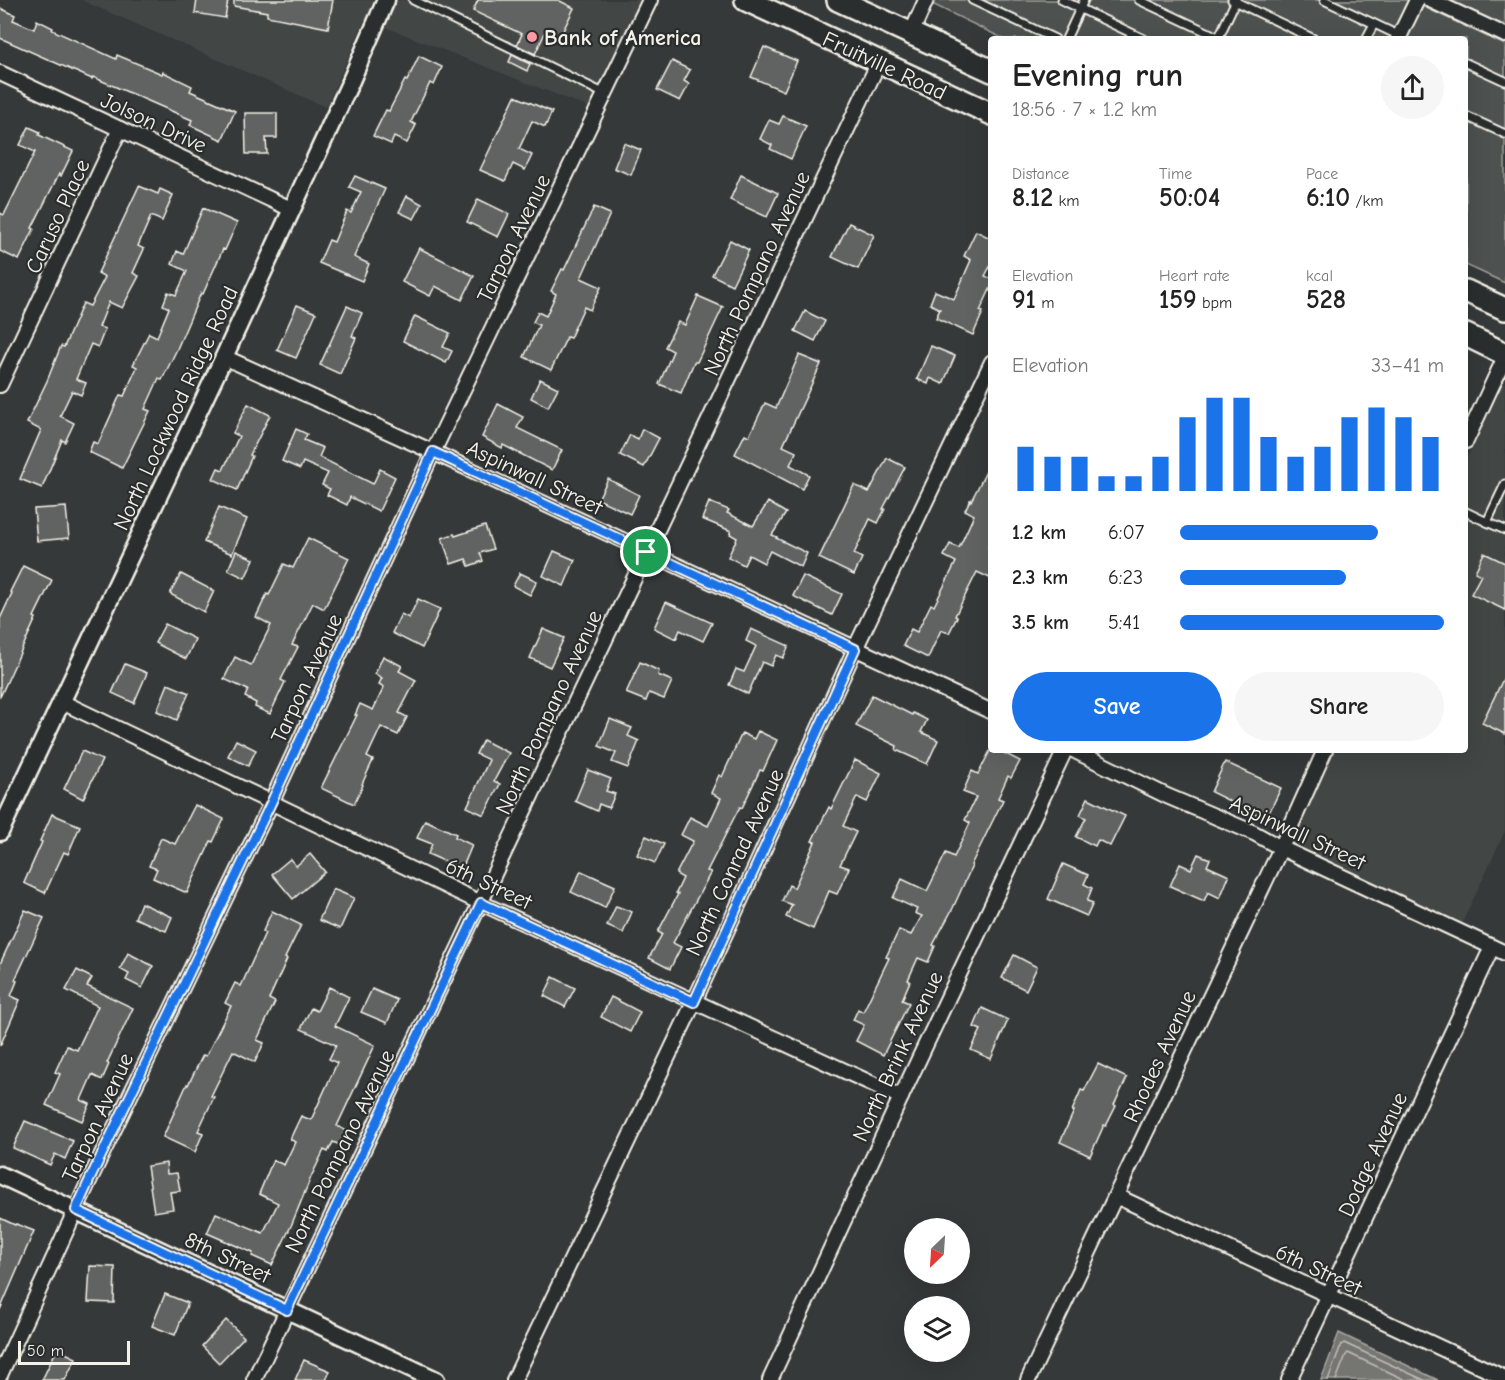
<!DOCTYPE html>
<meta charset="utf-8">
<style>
:root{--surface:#fff;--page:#f6f6f6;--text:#222;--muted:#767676;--accent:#1a73e8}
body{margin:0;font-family:"Comic Neue",sans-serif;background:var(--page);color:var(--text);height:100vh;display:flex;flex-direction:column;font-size:22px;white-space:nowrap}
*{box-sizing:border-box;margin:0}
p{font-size:20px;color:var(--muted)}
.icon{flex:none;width:33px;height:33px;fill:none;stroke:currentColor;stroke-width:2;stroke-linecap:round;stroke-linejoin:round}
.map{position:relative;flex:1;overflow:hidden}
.drawer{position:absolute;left:988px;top:36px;width:480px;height:717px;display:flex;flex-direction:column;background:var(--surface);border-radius:6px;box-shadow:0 6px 24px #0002}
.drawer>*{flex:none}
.needle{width:39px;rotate:205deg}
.controls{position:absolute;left:904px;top:1218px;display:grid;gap:12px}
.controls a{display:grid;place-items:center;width:66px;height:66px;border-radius:50%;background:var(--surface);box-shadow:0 6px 24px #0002;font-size:30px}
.scale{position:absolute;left:18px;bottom:15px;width:112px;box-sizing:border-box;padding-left:6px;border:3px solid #f4f1e8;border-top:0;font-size:16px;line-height:21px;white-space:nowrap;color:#f4f1e8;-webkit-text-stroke:4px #2a2d2e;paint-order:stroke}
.pin{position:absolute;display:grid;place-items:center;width:51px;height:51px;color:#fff;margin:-26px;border:3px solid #fff;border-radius:50%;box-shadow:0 2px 6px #0007}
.round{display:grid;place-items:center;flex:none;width:63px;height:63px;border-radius:32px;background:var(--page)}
.headline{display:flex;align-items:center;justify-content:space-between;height:102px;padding:0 24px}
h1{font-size:33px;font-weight:600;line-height:45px}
.metrics{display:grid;grid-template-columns:repeat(3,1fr);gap:9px;height:102px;padding:6px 24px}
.metrics div{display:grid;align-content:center}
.metrics b{font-size:26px;font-weight:600}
.metrics small{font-size:16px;font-weight:400}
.metrics p{font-size:16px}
.chart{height:168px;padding:12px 24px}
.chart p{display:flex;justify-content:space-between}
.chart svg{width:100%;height:108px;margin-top:6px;stroke:var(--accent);stroke-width:6}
.action{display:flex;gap:12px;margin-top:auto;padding:12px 24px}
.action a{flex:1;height:69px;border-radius:36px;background:var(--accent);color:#fff;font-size:24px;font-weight:600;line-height:69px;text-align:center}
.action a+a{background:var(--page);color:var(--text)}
ul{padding:0 24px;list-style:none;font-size:20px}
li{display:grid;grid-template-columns:96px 72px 1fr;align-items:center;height:45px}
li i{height:15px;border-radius:8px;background:var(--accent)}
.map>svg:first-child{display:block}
</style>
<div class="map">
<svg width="1505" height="1380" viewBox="0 0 1505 1380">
<rect width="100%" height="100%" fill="#363939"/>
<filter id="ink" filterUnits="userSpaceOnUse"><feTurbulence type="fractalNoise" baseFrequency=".0167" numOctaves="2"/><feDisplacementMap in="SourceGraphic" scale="12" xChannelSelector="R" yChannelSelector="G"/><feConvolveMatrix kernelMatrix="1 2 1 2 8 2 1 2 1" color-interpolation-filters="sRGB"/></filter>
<g filter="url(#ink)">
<g fill="#434645">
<polygon points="81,0 377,0 368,20 365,19 326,107"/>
<polygon points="394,0 642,0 590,108 383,26"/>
<polygon points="1502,382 1505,384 1505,831 1462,923 1291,843 1334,750 1466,750 1466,460"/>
</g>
<g fill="#4e514f" stroke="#a1a19c" stroke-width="1.5">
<polygon points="934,0 1408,0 1390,39 1004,39 932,4"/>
<polygon points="1451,0 1505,0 1505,26 1450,0"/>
<polygon points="1422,6 1505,45 1505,283 1466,265 1466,39 1407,39"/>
</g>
<polygon fill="#757572" stroke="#a8a7a1" stroke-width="1.5" points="1339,1333 1438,1380 1321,1380"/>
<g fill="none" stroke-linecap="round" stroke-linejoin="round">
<g stroke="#c1bfb9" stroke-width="1.5">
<polyline points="1328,1380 1341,1345 1344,1343 1424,1380"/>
<polyline points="1336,1380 1346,1355 1348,1353 1406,1380"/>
</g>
</g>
<g fill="#616362" stroke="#f4f1e8" stroke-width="1.5">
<polygon points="197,0 228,0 225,18 195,13"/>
<polygon points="234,0 333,0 328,28 267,16 267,12 234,6"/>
<polygon points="478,0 558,0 574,8 559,39 545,33 535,54 517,45 522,34 473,11"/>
<polygon points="0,8 15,15 13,20 34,29 37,20 53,28 52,30 116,59 117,55 162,74 163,72 192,86 190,91 235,111 222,140 190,125 192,120 93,77 92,79 0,38"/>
<polygon points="764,47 797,61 784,91 751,77"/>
<polygon points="512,55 530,64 527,71 509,62"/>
<polygon points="419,56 442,67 434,85 430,83 411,122 416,125 407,143 394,137 391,144 373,136 386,110 389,111 405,80 407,81"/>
<polygon points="672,61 690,70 684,81 689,84 680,101 657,90"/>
<polygon points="515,96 552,112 545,127 532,121 519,149 532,155 525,170 513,164 505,181 480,170"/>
<polygon points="245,113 277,113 277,138 266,138 267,154 246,154"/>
<polygon points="783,116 806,126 791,159 770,149 772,145 760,139 769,120 779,124"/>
<polygon points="29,127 40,132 39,135 73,151 61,176 59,174 32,228 34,229 19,260 0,251 0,213 4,215 35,152 20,145"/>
<polygon points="624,143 641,150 631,175 614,168"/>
<polygon points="741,175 778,193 767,217 730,200"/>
<polygon points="355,176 385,189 354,257 369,264 362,281 319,263 329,240 334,242 347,211 351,213 361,192 349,187"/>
<polygon points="139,186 158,194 160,189 173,195 162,221 151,216 138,246 144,249 133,273 139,276 122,308 109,302 99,327 105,329 98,347 91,344 76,379 86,383 81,395 72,391 60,416 74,423 65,442 62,440 42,488 20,479 41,430 27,423 47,381 61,346 64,347 83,303 90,306 105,277 98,273"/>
<polygon points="407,196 422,204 414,219 399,212"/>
<polygon points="478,199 509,214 498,237 467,222"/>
<polygon points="594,207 610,214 581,278 601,287 590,310 584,307 570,338 567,337 551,370 524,357 539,325 533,322 538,312 546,316 556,294 551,291 562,269 564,270"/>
<polygon points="203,208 237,223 225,250 223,249 203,294 201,293 177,349 162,380 159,378 145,409 150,411 122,468 89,452 93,442 98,444 120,395 124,396 137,367 133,365 149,333 157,337 169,308 163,305 168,292 176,295 187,271 172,264 177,251 183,254"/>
<polygon points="849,223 874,235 858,269 832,257"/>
<polygon points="976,231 992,239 992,263 985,276 992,279 992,285 980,311 983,312 973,335 936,318 940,309 930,304 935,291 954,299 971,260 964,256"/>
<polygon points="730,240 749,250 732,285 712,275"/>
<polygon points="419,248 474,276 462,300 435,286 430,296 402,282"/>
<polygon points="698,296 723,307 697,362 694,362 681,393 659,384 673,351 665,347 678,322 685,325"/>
<polygon points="297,305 316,313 296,358 277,350"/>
<polygon points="347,306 362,313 352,336 356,338 340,374 320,365"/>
<polygon points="805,311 825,321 815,341 795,331"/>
<polygon points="415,316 450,333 443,347 452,351 446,363 403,341"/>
<polygon points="931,346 955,356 943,384 930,378 928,384 917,379"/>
<polygon points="799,355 821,364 783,446 796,452 790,465 809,475 802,489 735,454 745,434 749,436 765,403 776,408"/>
<polygon points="540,379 558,388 548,407 531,398"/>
<polygon points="248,404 270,415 250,455 252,456 237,490 213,479 218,468 223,470 239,436 233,433"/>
<polygon points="498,404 523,417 517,428 562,450 552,470 503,445 502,448 482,437"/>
<polygon points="296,429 307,434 304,440 323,448 319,457 373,484 380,469 395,477 379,511 350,497 347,505 327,495 330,489 322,485 328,473 303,462 300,469 282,461"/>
<polygon points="642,429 659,438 644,467 620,455 630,435 638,439"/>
<polygon points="887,458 905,467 883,509 885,509 878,523 870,519 854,554 862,558 854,575 819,558 854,485 869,492"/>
<polygon points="992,460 992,539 988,547 992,549 992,579 977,572 955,616 957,617 949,633 941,630 928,658 903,646 911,629 917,632 931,604 934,606 956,562 944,556 950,544 959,548 974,515 965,510 970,500 971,501"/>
<polygon points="608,479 639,495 630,514 598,499"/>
<polygon points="709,502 729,510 727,513 753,526 768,502 786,513 772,535 777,537 776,538 807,553 801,567 770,551 764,563 749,555 744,565 728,557 737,538 730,534 731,531 702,519"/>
<polygon points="66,507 69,538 37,541 34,509"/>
<polygon points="219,507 247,519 232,554 204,542"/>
<polygon points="485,526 493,549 480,553 483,561 469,566 466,559 451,564 442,538 454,534 455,536"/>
<polygon points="308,538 349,558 324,609 313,603 292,645 298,647 281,680 285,682 270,714 255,707 256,703 245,697 248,690 224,679 235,657 251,665 271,625 256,617 267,594 269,595 284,564 293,568"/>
<polygon points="236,551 254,559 245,578 228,570"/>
<polygon points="554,551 575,560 564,586 543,576"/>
<polygon points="1484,553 1505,563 1505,610 1471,594 1481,575 1475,572"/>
<polygon points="23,566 52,580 34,617 36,618 0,697 0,619 12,593 10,592"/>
<polygon points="520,573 537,581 530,595 513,586"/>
<polygon points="181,574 214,591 204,612 170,594"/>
<polygon points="803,576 842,594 832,615 793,596"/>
<polygon points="418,599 440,609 422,648 392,633 401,614 409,618"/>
<polygon points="666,602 712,623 703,641 680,630 676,639 654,628"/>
<polygon points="165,624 195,639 186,659 155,643"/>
<polygon points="543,629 564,638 550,667 530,658"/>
<polygon points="751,629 789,646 783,658 776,655 771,666 762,662 748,694 729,685 736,669 744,672 756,646 746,641"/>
<polygon points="383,656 402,666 399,671 416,680 399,713 407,717 398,735 381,727 367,757 373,760 362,784 363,785 354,804 321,788 357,715 355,715 360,704 373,710 384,687 379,684 382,678 375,674"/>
<polygon points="640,662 659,671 658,675 672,681 664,699 649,693 646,701 626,693"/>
<polygon points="125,664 147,673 134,703 112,693"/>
<polygon points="1505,675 1505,734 1482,723"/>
<polygon points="168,684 189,693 177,720 157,711"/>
<polygon points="872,695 912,715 913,713 927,720 921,732 938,740 927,764 896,750 897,746 856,726"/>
<polygon points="610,719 632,728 628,736 639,741 628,768 612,762 616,753 599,746"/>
<polygon points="758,731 777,740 763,771 760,770 742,808 740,807 735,816 707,871 711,872 673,943 681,947 670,969 649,958 662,934 658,932 678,894 676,893 683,878 676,874 693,841 681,835 690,817 708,826 721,798 711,793 719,775 722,777 742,733 754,739"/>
<polygon points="236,740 256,750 248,766 228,756"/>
<polygon points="483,740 509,753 494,781 500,784 484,815 467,807 489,760 476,754"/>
<polygon points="992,747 992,750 998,750 1020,761 1011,778 1008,776 998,798 1003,800 971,865 972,866 953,908 933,945 935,946 928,962 918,958 908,980 910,981 902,1000 909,1003 883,1055 856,1041 864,1025 853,1020 858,1009 863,1012 889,958 886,957 899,930 911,935 922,916 915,913 917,909 893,898 902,879 927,891 946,853 954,857 970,823 965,820 976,797 963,792 972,771 978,774"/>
<polygon points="82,751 102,760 83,799 64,789"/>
<polygon points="855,760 881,773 867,802 857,797 843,826 856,832 840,865 849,868 837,894 829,891 813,929 786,917 792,905 782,901 789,885 794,888 815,842 812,841 829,807 831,809"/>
<polygon points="1225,762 1281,788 1266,819 1211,792"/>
<polygon points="588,770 611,779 606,791 615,794 609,808 599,804 597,811 575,801"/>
<polygon points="1088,798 1125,816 1110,846 1098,840 1095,846 1076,837 1086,818 1080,815"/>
<polygon points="195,805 224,819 213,842 211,841 187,893 153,878 157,869 149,866 161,838 175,844"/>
<polygon points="52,814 80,826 68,854 64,852 45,893 24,883 42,842 40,841"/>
<polygon points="425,820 456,834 455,837 472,845 462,869 428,854 432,844 417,838"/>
<polygon points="646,836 664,844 655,863 637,855"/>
<polygon points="310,854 325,872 293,899 272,874 290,859 296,866"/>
<polygon points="1198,854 1210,859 1207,866 1229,876 1220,898 1208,892 1204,901 1170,886 1180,864 1191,869"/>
<polygon points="1063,864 1088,875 1084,884 1092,888 1087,901 1093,903 1087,916 1048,899"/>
<polygon points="581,871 615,886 605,908 571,892"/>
<polygon points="333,889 354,898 340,929 319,920"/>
<polygon points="141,903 172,917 166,931 135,918"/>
<polygon points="616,906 632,912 623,933 607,926"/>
<polygon points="25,910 44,918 15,980 17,981 11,996 20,1000 0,1046 0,964"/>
<polygon points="272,911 301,925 285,958 287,959 269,999 275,1002 257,1040 264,1043 255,1062 233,1051 211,1096 214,1097 198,1131 203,1133 195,1152 163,1137 187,1084 188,1085 203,1055 206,1056 231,1006 225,1003 235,983 241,986 265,933 263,931"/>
<polygon points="128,953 153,966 142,988 126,980 129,974 120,969"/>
<polygon points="1014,955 1037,967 1026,990 1002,978"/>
<polygon points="77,970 92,978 87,986 133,1008 107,1063 109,1064 102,1080 92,1075 81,1100 90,1104 82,1121 46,1105 60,1074 55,1072 67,1046 77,1050 98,1006 66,990"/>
<polygon points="553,977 575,988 565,1007 544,996"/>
<polygon points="329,987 349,997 335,1026 375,1045 337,1126 347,1131 340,1145 333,1142 328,1152 324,1150 311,1177 291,1226 272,1265 252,1256 253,1253 207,1233 216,1213 263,1233 278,1203 259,1194 273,1160 284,1165 295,1142 290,1139 301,1116 311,1120 337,1063 329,1059 336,1045 301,1029 311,1008 317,1011"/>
<polygon points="372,989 397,1000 387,1023 361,1012"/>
<polygon points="611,997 640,1012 630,1032 601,1017"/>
<polygon points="982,1008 1008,1020 991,1059 971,1050 981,1030 974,1027"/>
<polygon points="1098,1064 1127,1078 1114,1105 1116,1106 1106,1126 1104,1125 1090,1156 1060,1142 1074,1111 1072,1111 1081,1090 1084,1091"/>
<polygon points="25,1121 73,1141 65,1159 55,1154 50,1165 13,1148"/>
<polygon points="166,1163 167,1174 177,1173 180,1191 170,1192 173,1209 154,1212 147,1166"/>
<polygon points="0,1218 15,1225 16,1224 34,1231 0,1310"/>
<polygon points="90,1266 115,1267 114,1303 88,1302"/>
<polygon points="165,1294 188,1303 175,1335 152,1326"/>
<polygon points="226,1320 244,1337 219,1363 202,1346"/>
<polygon points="57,1349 76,1358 65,1380 42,1380"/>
<polygon points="304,1360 330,1371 326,1380 295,1380"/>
</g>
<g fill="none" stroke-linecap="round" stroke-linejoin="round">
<defs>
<g id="service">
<polyline points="413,0 605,94"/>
<polyline points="972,0 1055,39"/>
<polyline points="1062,0 1144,39"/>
<polyline points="1139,0 1222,39"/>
<polyline points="1232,0 1314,39"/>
<polyline points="1324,0 1400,36"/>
<polyline points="1066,39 1084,0"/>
<polyline points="1218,39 1236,0"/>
<polyline points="1366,39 1374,24"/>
<polyline points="1466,63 1505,81"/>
<polyline points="1466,116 1505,134"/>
<polyline points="1505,484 1487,522 1505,530"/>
<polyline points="1466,512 1487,522"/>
</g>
<g id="minor">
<polyline points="1430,0 1505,35"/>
<polyline points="911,34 926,0"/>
<polyline points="1398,39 1417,0"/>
<polyline points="0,73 291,209"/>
<polyline points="224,357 433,452 992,712"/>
<polyline points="0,385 120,129"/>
<polyline points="1466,441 1505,357"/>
<polyline points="62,702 481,903 901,1097"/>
<polyline points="1073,750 1167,796 1254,833 1281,848 1505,953"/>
<polyline points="1116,1196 1505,1378"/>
<polyline points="0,1375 89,1181 271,803 433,452 650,0"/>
<polyline points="254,1380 879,62"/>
<polyline points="514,1380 694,1002 855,649 992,362"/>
<polyline points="770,1380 901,1097 1065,750"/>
<polyline points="1028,1380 1281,848 1325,750"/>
<polyline points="1289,1380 1492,947"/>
</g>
<g id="tertiary">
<polyline points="0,832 224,357 350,83 386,0"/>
<polyline points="0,1175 436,1380"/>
</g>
<g id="primary">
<polyline points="746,0 992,114"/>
<polyline points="838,0 992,71"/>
<polyline points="1466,291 1505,309"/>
<polyline points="1466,335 1505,354"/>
</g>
</defs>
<use href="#service" stroke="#f4f1e8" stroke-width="11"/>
<use href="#minor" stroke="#f4f1e8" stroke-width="18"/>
<use href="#tertiary" stroke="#f4f1e8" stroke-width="21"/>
<use href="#primary" stroke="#f4f1e8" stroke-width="26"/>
<use href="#service" stroke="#2a2d2e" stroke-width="7"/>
<use href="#minor" stroke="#2a2d2e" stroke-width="14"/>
<use href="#tertiary" stroke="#2a2d2e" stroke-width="16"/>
<use href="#primary" stroke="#2a2d2e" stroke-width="21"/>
</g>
</g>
<g fill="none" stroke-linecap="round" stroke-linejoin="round" filter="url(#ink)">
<defs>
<polygon id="route" points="433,452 855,649 694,1002 481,903 287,1310 76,1210 89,1181 271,803"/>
</defs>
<use href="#route" stroke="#fff" stroke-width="12"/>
<use href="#route" stroke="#1a73e8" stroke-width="8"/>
</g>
<circle fill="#ff9aa2" stroke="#2a2d2e" stroke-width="2" cx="532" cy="37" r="6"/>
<g text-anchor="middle" stroke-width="4.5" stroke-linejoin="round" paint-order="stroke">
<g font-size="22" font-weight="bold" fill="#f4f1e8" stroke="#2a2d2e" text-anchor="start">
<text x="544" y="45">Bank of America</text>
</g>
<g font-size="22" fill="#f4f1e8" stroke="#2a2d2e">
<text transform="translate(885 65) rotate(25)" y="8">Fruitville Road</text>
<text transform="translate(154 122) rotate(25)" y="8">Jolson Drive</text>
<text transform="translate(57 216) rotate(-65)" y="8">Caruso Place</text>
<text transform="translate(513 238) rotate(-64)" y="8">Tarpon Avenue</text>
<text transform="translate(756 273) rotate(-65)" y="8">North Pompano Avenue</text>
<text transform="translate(175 408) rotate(-65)" y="8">North Lockwood Ridge Road</text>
<text transform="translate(535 477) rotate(25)" y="8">Aspinwall Street</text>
<text transform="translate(306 678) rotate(-65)" y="8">Tarpon Avenue</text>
<text transform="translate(548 712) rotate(-65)" y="8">North Pompano Avenue</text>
<text transform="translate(1298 832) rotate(25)" y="8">Aspinwall Street</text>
<text transform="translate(734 862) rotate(-65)" y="8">North Conrad Avenue</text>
<text transform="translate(489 883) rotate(25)" y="8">6th Street</text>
<text transform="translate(897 1056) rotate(-65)" y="8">North Brink Avenue</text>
<text transform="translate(1159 1056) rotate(-65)" y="8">Rhodes Avenue</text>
<text transform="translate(97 1117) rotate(-65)" y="8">Tarpon Avenue</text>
<text transform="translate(339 1151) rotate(-64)" y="8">North Pompano Avenue</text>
<text transform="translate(1372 1154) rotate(-65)" y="8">Dodge Avenue</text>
<text transform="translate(228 1257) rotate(25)" y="8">8th Street</text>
<text transform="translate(1319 1269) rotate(25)" y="8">6th Street</text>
</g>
</g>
</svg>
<div class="controls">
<a><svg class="needle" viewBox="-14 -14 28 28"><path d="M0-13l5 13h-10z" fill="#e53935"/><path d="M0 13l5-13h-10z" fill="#767676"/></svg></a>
<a><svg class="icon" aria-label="layers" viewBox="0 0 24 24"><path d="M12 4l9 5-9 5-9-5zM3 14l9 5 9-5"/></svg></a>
</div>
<div class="scale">50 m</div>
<div class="pin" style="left:646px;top:552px;background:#1e9e55"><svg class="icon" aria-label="arrive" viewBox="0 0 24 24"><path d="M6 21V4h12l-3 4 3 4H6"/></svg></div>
<section class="drawer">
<div class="headline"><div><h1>Evening run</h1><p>18:56 · 7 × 1.2 km</p></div><a class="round"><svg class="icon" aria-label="share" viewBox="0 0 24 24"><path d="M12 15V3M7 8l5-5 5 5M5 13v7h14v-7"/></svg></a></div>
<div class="metrics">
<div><p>Distance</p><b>8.12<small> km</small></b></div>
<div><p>Time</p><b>50:04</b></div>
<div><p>Pace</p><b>6:10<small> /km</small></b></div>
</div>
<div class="metrics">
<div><p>Elevation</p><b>91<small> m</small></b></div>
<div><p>Heart rate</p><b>159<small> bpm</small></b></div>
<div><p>kcal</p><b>528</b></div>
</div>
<div class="chart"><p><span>Elevation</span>33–41 m</p>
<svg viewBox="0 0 160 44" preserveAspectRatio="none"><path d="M5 44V26M15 44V30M25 44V30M35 44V38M45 44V38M55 44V30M65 44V14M75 44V6M85 44V6M95 44V22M105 44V30M115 44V26M125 44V14M135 44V10M145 44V14M155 44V22"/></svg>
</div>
<ul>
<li><b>1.2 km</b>6:07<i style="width:75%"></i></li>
<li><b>2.3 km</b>6:23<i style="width:63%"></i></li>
<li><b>3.5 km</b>5:41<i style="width:100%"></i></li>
</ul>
<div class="action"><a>Save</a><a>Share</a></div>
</section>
</div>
